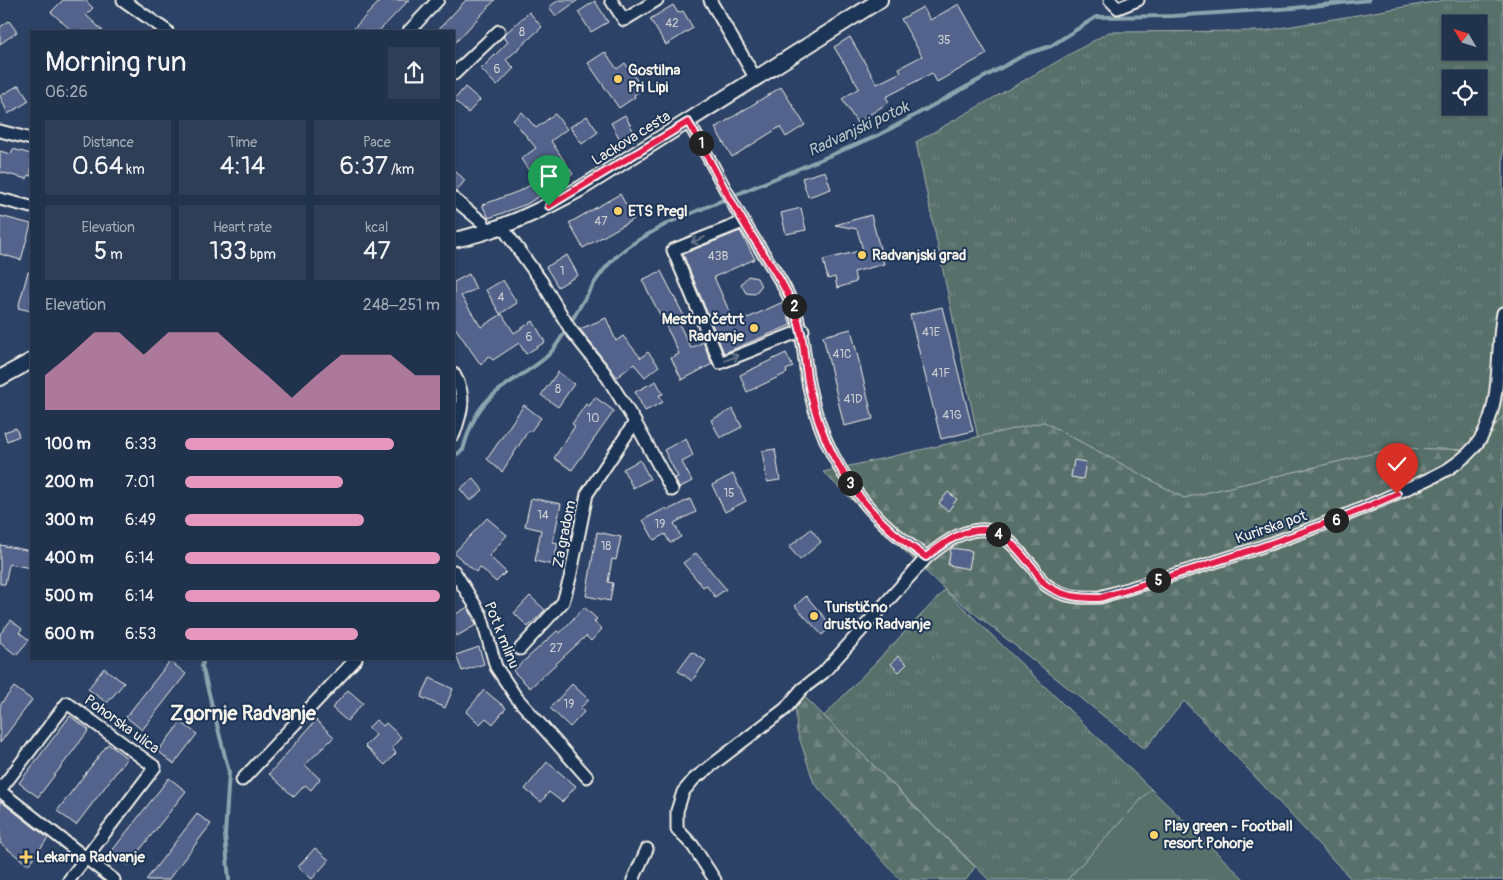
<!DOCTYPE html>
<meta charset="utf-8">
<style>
:root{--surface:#21324c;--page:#2d3e56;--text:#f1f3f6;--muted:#a2aab5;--line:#3e4d64;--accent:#e797bd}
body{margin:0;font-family:Pangolin,sans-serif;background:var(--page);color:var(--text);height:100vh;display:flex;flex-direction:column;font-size:19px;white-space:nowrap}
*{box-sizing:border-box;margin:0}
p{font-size:16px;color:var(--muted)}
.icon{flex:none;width:28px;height:28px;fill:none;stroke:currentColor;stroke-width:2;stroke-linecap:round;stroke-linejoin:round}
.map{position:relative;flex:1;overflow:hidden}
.details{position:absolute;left:30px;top:30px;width:425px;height:630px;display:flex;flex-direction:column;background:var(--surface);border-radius:0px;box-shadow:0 1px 4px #0004,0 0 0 1px var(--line)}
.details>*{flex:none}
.needle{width:32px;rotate:308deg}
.tools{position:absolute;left:1442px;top:15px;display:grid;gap:10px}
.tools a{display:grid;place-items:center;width:45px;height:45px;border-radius:0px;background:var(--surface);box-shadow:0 1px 4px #0004,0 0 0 1px var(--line);font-size:25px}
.pin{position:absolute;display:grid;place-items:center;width:42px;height:42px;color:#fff;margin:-51px -21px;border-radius:50% 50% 50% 0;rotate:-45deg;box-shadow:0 0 5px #0007}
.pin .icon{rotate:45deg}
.km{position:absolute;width:25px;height:25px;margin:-12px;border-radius:50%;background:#222;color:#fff;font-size:14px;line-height:25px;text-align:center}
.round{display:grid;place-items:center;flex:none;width:52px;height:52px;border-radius:0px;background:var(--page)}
.headline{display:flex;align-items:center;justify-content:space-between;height:85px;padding:0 15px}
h1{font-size:28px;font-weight:600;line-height:38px}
.figures{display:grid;grid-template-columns:repeat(3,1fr);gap:8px;height:85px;padding:5px 15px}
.figures div{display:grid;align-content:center;border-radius:0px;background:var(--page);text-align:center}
.figures b{font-size:25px;font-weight:600}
.figures small{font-size:14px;font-weight:400}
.figures p{font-size:14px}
.chart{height:140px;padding:10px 15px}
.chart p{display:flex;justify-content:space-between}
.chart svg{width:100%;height:90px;margin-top:5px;fill:var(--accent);opacity:.7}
ul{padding:0 15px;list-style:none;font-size:16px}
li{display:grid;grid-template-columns:80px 60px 1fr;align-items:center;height:38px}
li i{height:12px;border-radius:6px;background:var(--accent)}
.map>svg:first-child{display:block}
</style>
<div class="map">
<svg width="1503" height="880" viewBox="0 0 1503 880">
<defs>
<pattern id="grass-tufts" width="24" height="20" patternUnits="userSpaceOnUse" patternTransform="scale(1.25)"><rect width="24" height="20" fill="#586f6b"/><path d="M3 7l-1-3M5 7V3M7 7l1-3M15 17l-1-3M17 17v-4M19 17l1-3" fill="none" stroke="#718480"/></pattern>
<pattern id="forest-firs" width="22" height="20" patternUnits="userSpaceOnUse" patternTransform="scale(1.25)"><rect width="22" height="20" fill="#586f6b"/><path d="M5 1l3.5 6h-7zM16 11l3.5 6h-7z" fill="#718480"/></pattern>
</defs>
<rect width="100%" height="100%" fill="#2c4266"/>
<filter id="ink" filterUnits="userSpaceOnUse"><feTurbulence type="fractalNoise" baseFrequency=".02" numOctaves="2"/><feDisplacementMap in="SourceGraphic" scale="10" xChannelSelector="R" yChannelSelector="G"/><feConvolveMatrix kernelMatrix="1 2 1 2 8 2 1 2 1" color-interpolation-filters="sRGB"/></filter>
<g filter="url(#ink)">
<g fill="url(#grass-tufts)" stroke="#a6b0aa" fill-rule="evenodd">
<path d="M1445 0H1503V416L1476 450 1396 448 1184 498 1044 422 978 438 916 142 1109 32 1263 31ZM1451 24H1479V51H1451ZM1451 79H1479V106H1451Z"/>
<polygon points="945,590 1151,789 1067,880 989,880 824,716"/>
</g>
<g fill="url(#forest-firs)" stroke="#a6b0aa">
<polygon points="1503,416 1503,880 1352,880 1184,701 1145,749 945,590 823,472 1044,422 1184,498 1396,448 1476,450"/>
<polygon points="794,686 975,867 966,880 900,880 814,783 797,731"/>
</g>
<polygon fill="#586f6b" stroke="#a6b0aa" points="1151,789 1245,880 1067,880"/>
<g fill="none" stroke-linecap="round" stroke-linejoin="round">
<g stroke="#8ba4ae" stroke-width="4">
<path d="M454 456 463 450C474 409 486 397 521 375 532 368 544 361 552 351 573 324 585 291 608 265 625 246 647 235 668 223L879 135 1026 54 1051 46 1096 17 1172 16 1294 8 1369 0"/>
<polyline points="204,659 202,666 229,772 225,835 229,880"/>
</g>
</g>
<g fill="#52648b" stroke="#f4f1e8">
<polygon points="63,0 85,0 93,8 86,15 103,31 72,31 51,12"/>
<polygon points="381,0 409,0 379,31 351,31"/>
<polygon points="466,0 495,0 454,44 454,31 437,31"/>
<polygon points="559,0 578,0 556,16 549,7"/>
<polygon points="595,1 608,22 591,32 578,12"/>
<polygon points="959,4 987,54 937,82 932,73 886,97 889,102 857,123 842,99 859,88 834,47 850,37 877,84 901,72 899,68 922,56 901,19 923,7 930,20"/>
<polygon points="673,5 678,13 683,11 693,28 666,45 650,19"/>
<polygon points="529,12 542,27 506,60 514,68 497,86 481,69 508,42 503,37 506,33"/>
<polygon points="9,21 17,32 0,44 0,27"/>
<polygon points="605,52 617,69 625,63 643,89 634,95 635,97 619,108 588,63"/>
<polygon points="19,85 29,101 8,114 0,96"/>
<polygon points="465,87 480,100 468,113 454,100"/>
<polygon points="781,87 805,125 786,137 780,127 732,157 715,128"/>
<polygon points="522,112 536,128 555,114 567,129 551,141 573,174 527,204 489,218 482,205 522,190 536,181 521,159 536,148 513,120"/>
<polygon points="625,115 637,138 623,145 611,123"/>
<polygon points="587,116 598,132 582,144 570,127"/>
<polygon points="13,149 31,154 31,176 28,175 27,179 0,172 0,151 11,154"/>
<polygon points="454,170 465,180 456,192 454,192"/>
<polygon points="825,171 831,189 808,197 802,178"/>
<polygon points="620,194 634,219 583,248 569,223"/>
<polygon points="801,208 806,230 786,234 781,213"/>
<polygon points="871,215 884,264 854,272 856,282 837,288 835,277 828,279 823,260 863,250 857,229 835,225"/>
<polygon points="0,216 31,224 21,260 0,254"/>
<polygon points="740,231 755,259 714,277 734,322 730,326 783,302 791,325 724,353 683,254"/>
<polygon points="567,255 578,275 558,287 546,267"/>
<polygon points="661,271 686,320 679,324 691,348 703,342 712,364 682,380 671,358 679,354 672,338 642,280"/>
<polygon points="28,272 31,272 31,311 18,308"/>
<polygon points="469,274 476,289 461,296 481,327 502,314 514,333 533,321 545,342 526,354 519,343 493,360 488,356 481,365 454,326 454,282"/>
<polygon points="748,276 757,278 761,286 755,294 746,293 741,284"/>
<polygon points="503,280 517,303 500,314 486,290"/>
<polygon points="942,307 973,431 941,439 910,315"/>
<polygon points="606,318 616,341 623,336 641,358 648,352 659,366 645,377 634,364 617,377 580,329"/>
<polygon points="851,329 873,419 844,426 823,336"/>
<polygon points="786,353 793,367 786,370 787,373 747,392 740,375"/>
<polygon points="558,372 574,384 558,407 541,395"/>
<polygon points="656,381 663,394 659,395 663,402 645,411 635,392"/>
<polygon points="595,397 614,411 572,470 554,458 575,426 572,424 586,404 589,406"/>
<polygon points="524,405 541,418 530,432 528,431 502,472 487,459"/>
<polygon points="733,409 742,427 720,438 711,420"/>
<polygon points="16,428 19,436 7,441 4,432"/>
<polygon points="686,438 693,456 682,462 692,481 679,488 675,478 678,477 664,450"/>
<polygon points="775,449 780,480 767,482 762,451"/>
<polygon points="640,460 650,479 633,488 623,469"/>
<polygon points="1074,460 1086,462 1083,479 1071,477"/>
<polygon points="733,474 746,501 725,512 712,485"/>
<polygon points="473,478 483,490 470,501 460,489"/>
<polygon points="948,492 957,499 948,511 939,503"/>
<polygon points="531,498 561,504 553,542 558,543 553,565 535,561 541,530 525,526"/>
<polygon points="690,499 696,512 674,523 681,537 670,543 665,534 654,540 643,520 666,508 668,510"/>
<polygon points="487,518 507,535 489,556 506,572 496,582 480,567 476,572 454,553"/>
<polygon points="811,529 821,542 800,560 789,547"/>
<polygon points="597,532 621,537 616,560 612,559 608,582 613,583 610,601 586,596"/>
<polygon points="0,545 31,551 31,568 9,564 5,584 0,584"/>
<polygon points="951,548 972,551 969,569 948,565"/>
<polygon points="696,553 726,589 715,597 706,585 703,587 683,563"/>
<polygon points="530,596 545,610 528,627 514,613"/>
<polygon points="806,596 832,626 822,635 795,606"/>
<polygon points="468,607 476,625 457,636 454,629 454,615"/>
<polygon points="584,607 597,619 594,622 602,629 591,641 586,636 530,688 513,671 557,631 560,633"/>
<polygon points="11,620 22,629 19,632 29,640 16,655 0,642 0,634"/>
<polygon points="479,647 484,664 462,671 456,655"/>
<polygon points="692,652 706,661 692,681 678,671"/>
<polygon points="898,656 907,664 899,672 891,664"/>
<polygon points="170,661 186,674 142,730 126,717"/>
<polygon points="104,668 124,683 107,703 88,689"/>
<polygon points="430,678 453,689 445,708 421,697"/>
<polygon points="572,684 589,700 580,708 584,712 570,727 550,708"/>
<polygon points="14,687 32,700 0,743 0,705"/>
<polygon points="348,690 363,703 347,721 332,708"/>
<polygon points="484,690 506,708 493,724 486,718 480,724 466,712"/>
<polygon points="70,716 89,730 38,797 19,783"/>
<polygon points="316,720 334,737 305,765 320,779 311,790 305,785 294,797 269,774"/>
<polygon points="376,720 383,726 386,723 401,737 392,748 396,753 385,765 365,746 376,735 368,728"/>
<polygon points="181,722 197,734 174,764 158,751"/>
<polygon points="108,744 127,758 76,825 57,811"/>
<polygon points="547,762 576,786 562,802 549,792 541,802 525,789"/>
<polygon points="169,778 186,791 128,865 111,852"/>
<polygon points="0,801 48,838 28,865 0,843"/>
<polygon points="197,814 211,824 168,880 146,880"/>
<polygon points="315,848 329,860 312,879 298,867"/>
</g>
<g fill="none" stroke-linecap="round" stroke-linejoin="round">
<defs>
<g id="minor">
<polyline points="123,0 167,31"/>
<polyline points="611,0 624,20 657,0"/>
<polyline points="710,0 756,79"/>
<polyline points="1110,0 1118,8 1138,0"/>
<polyline points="409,31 438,0"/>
<polyline points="454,74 499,31"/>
<path d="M688 122C708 154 724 189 743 221 759 249 781 276 793 306 805 334 803 359 809 387 825 461 864 516 927 557"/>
<polyline points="0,131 31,139"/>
<polyline points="0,199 31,207"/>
<polyline points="454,199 483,223 487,231"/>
<polyline points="743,222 673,250 720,363 803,330"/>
<polyline points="502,227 542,282 570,329 604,372 635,422 672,490"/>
<path d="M454 374C467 396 462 411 454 434"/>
<polyline points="454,571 481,615 496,667 516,697 587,777"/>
<polyline points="520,649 563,602 570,578 587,494 635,422"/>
<polyline points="242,780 356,659"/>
<polyline points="0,790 67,703 155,767 69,880"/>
<polyline points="0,791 114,880"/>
<polyline points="633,880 647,849"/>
<path d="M715 880 693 846 677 829V811L683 792 694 779 785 709 802 689 823 673 927 557C945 542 970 523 996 532 1010 538 1022 556 1032 566 1037 572 1040 580 1046 585 1063 597 1080 598 1100 597 1201 567 1302 537 1397 493 1428 479 1462 468 1481 438 1503 401 1495 355 1503 313"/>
</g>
<g id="tertiary">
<path d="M454 240C499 231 540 211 580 189L880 0"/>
<polyline points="0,378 31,361"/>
</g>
</defs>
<use href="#minor" stroke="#f4f1e8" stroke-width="15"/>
<use href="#tertiary" stroke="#f4f1e8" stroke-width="18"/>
<use href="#minor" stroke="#1d3557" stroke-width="11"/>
<use href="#tertiary" stroke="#1d3557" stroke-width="14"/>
</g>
<defs><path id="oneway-shaft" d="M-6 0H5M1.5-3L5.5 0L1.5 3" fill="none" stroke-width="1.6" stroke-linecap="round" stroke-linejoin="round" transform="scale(1.25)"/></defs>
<g stroke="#68778a">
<use href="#oneway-shaft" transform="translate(698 240) rotate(158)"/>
<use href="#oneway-shaft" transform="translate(732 358) rotate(-21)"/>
</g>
</g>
<g fill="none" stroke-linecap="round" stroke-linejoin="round" filter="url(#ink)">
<defs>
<path id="route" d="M549 206 688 122C708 154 723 189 743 221 759 249 781 276 793 306 805 334 803 359 809 387 825 461 864 516 926 557 945 542 970 523 996 532 1010 538 1022 556 1032 566 1037 572 1040 580 1046 585 1063 597 1080 598 1100 598 1201 567 1301 537 1397 494"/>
</defs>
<use href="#route" stroke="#fff" stroke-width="10"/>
<use href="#route" stroke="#e11d48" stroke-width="6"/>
</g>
<g fill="#ffd166" stroke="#1d3557" stroke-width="2">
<circle cx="618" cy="79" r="5"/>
<circle cx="618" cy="211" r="5"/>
<circle cx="862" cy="255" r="5"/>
<circle cx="754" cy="328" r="5"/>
<circle cx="814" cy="616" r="5"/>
<circle cx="1154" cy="835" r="5"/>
<path d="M23.5 849.5h5v5h5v5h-5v5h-5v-5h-5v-5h5z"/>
</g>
<g text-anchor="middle" stroke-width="4" stroke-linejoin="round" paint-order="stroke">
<g font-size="12" fill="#ccced1">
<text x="672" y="27">42</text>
<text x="522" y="36">8</text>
<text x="944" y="44">35</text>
<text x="497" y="73">6</text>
<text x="601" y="225">47</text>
<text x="718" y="260">43B</text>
<text x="562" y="275">1</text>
<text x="501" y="301">4</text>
<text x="931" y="336">41E</text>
<text x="529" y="341">6</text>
<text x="842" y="358">41C</text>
<text x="941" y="377">41F</text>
<text x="558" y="393">8</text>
<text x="853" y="403">41D</text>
<text x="952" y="419">41G</text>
<text x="593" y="422">10</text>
<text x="729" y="497">15</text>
<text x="543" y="519">14</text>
<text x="660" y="528">19</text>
<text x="606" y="550">18</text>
<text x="556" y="652">27</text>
<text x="569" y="708">19</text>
</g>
<g font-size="15" font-weight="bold" fill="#f4f1e8" stroke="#1d3557" text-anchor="start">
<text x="628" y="75">Gostilna<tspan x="628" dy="17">Pri Lipi</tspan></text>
<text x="628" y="216">ETS Pregl</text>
<text x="872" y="260">Radvanjski grad</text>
<text x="744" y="324" text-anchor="end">Mestna četrt<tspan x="744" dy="17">Radvanje</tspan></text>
<text x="824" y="612">Turistično<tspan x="824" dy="17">društvo Radvanje</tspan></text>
<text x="1164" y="831">Play green - Football<tspan x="1164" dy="17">resort Pohorje</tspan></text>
<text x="36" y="862">Lekarna Radvanje</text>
</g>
<g font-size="15" fill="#f4f1e8" stroke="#1d3557">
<text transform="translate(631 138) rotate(-32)" y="5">Lackova cesta</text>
<text transform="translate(1271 527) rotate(-19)" y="5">Kurirska pot</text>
<text transform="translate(564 534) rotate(-79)" y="5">Za gradom</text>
<text transform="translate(502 635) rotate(68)" y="5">Pot k mlinu</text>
<text transform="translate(122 724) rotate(36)" y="5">Pohorska ulica</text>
</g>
<g font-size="16" font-style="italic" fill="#b7c4c6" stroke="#1d3557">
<text transform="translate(858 128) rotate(-25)" y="6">Radvanjski potok</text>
</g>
<g font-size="20" font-weight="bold" fill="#f4f1e8" stroke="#1d3557">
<text x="243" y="720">Zgornje Radvanje</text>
</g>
</g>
</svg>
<div class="tools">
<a><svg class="needle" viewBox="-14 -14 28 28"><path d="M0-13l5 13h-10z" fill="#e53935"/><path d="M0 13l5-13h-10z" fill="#a2aab5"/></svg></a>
<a><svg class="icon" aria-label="locate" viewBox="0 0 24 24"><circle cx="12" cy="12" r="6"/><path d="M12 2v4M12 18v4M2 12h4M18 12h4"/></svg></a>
</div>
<div class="pin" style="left:549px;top:206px;background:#1e9e55"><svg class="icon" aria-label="arrive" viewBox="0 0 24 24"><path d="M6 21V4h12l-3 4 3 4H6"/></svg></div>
<div class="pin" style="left:1397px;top:494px;background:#d93025"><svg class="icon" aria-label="check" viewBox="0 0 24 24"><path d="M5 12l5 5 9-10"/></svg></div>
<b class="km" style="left:701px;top:143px">1</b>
<b class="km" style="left:794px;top:306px">2</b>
<b class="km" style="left:850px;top:483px">3</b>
<b class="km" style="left:998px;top:534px">4</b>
<b class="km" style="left:1158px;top:580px">5</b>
<b class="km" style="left:1336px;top:520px">6</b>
<section class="details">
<div class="headline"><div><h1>Morning run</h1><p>06:26</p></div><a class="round"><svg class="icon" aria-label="share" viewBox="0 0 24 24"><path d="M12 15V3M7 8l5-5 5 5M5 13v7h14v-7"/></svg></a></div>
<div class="figures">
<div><p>Distance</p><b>0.64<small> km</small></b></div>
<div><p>Time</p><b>4:14</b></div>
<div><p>Pace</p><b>6:37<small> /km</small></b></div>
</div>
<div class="figures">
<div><p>Elevation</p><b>5<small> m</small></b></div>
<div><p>Heart rate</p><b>133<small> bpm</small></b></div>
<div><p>kcal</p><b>47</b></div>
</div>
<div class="chart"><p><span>Elevation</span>248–251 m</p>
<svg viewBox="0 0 160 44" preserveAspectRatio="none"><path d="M0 44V27L10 17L20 6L30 6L40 17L50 6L60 6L70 6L80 17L90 27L100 38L110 27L120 17L130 17L140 17L150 27L160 27V44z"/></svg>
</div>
<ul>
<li><b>100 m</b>6:33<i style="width:82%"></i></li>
<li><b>200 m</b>7:01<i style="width:62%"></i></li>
<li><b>300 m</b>6:49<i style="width:70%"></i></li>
<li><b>400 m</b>6:14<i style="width:100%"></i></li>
<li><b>500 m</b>6:14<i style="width:100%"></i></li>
<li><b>600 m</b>6:53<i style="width:68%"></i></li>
</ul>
</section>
</div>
